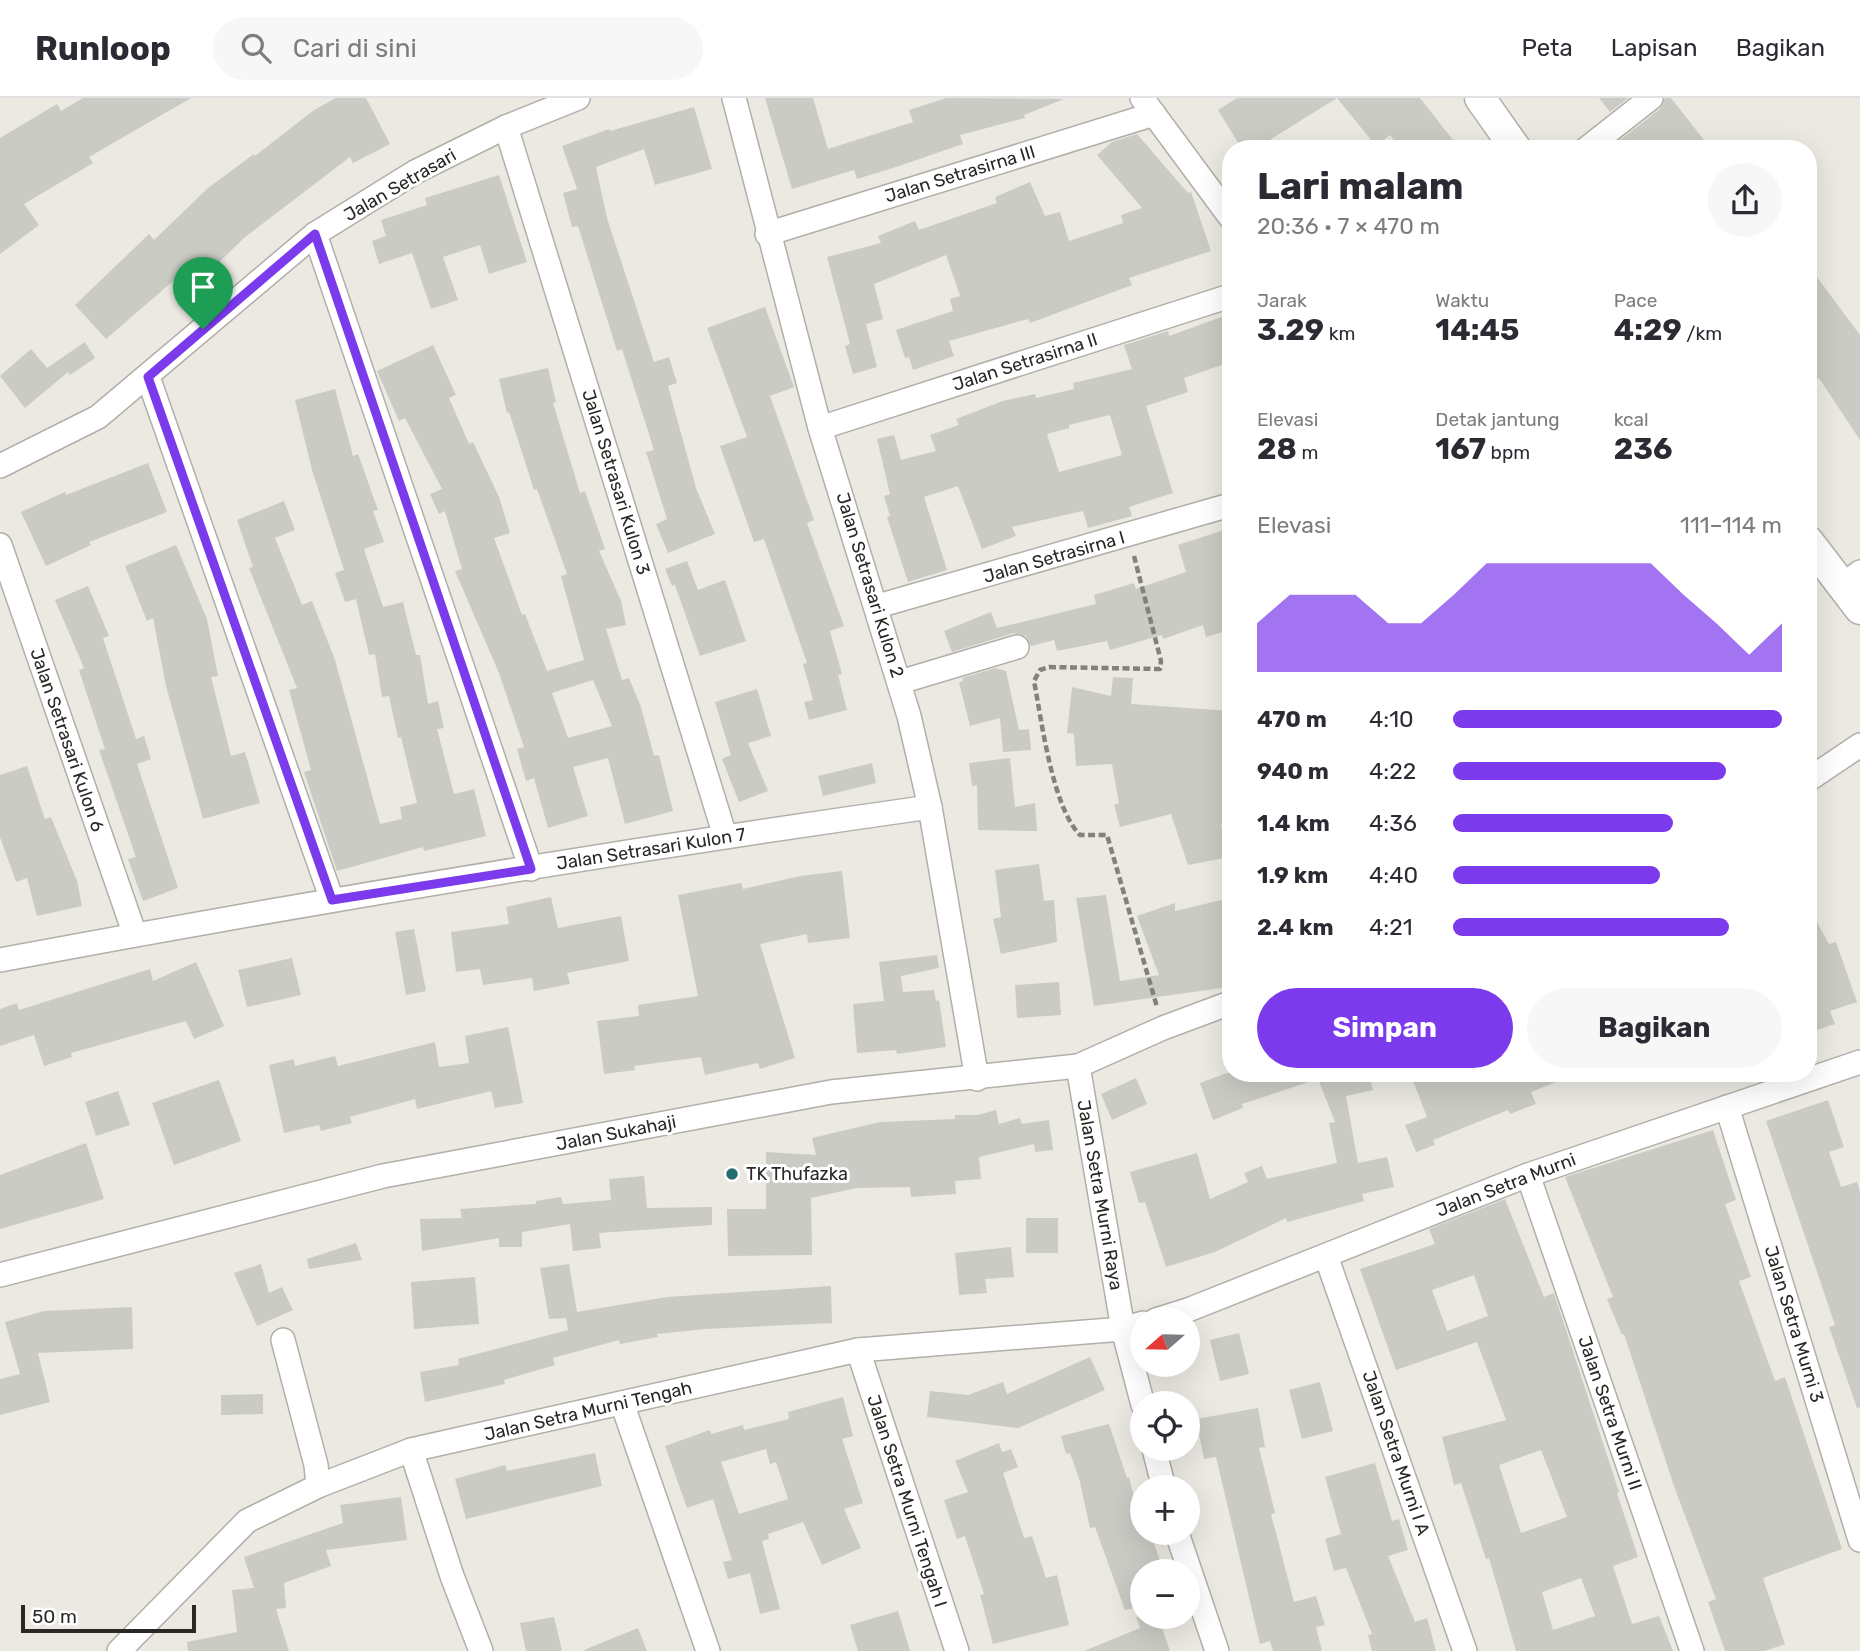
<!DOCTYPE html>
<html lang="id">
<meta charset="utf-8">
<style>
:root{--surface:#fff;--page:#f7f7f7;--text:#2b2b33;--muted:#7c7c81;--line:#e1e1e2;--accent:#7c3aed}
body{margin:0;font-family:Rubik,sans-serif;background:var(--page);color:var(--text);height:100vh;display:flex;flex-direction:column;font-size:26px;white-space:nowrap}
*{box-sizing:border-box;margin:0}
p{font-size:23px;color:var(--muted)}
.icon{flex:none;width:38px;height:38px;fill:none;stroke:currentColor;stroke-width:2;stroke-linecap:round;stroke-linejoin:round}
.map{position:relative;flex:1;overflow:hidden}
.details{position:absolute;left:1222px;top:42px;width:595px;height:942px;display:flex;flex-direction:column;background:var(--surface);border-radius:28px;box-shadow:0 7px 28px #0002}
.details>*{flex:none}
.needle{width:46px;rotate:250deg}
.controls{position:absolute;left:1130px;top:1209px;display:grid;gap:14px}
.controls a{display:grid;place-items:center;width:70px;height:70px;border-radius:50%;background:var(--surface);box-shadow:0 7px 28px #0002;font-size:35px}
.scale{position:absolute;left:21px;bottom:18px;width:175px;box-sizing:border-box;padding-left:7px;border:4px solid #292825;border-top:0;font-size:19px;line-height:24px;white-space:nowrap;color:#292825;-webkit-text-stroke:5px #fff;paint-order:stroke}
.pin{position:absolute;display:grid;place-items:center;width:60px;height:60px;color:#fff;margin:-72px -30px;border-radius:50% 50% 50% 0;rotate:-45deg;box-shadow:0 0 7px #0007}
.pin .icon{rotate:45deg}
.round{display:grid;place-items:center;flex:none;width:74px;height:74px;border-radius:37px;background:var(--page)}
.headline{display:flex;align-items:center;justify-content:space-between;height:119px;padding:0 35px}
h1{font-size:38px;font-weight:700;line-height:52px}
.metrics{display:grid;grid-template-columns:repeat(3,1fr);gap:10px;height:119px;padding:7px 35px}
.metrics div{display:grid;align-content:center}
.metrics b{font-size:30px;font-weight:700}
.metrics small{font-size:19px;font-weight:400}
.metrics p{font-size:19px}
.chart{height:196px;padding:14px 35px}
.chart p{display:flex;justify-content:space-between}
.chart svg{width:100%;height:126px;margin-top:7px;fill:var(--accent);opacity:.7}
.cta{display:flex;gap:14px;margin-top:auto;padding:14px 35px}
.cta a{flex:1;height:80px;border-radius:42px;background:var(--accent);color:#fff;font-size:28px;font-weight:700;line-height:80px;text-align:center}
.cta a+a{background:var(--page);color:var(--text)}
ul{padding:0 35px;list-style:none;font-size:23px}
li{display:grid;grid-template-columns:112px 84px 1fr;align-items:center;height:52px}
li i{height:18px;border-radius:9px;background:var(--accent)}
header{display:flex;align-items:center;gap:42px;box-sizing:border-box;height:98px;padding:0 35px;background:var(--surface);border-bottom:2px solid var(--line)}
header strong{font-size:33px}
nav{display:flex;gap:38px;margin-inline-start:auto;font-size:24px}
.search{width:490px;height:63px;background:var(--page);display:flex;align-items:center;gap:18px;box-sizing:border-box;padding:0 24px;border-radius:38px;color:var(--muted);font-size:26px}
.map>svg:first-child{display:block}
</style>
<header>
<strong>Runloop</strong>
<div class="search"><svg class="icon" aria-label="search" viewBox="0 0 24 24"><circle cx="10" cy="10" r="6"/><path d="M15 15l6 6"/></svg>Cari di sini</div>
<nav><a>Peta</a><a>Lapisan</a><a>Bagikan</a></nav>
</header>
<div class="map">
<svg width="1860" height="1553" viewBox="0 0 1860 1553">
<rect width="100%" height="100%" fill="#ebe9e2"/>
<g fill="#cacbc4" fill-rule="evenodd">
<polygon points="83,0 191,0 89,59 93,65 24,106 39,127 0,156 0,40 57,6 61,13"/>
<polygon points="336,0 366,0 390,46 353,65 350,59 244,140 206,177 194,165 106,241 75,207 149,136 154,142 208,90 254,56 255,58 314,12"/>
<polygon points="765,0 813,0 828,51 913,24 909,12 946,0 1064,1 1024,17 1025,20 960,37 963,46 896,69 857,81 854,72 792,91"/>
<polygon points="1237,0 1420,0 1460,51 1401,51 1390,37 1376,48 1337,0 1255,51 1242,51 1218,12"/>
<polygon points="1599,0 1628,0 1610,14"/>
<polygon points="1665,0 1671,0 1711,51 1624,51 1619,43 1660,11"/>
<polygon points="694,9 712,71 655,87 644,51 596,69 607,120 654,264 669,259 677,285 668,288 696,390 715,436 668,455 656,426 667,421 646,354 654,352 622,251 617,253 578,128 572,129 563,95 577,91 562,48 609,31 610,33"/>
<polygon points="1137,36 1188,95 1191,94 1211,153 1129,180 1132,187 1030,225 1028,221 949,243 954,258 913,272 909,259 905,260 896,232 953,213 950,201 960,198 946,157 874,186 883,221 866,226 877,269 853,276 845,248 850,246 827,159 881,145 878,138 915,123 919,132 997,105 995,99 1030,84 1045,118 1060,114 1069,143 1123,125 1121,117 1142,110 1097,57 1112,44"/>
<polygon points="499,77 527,164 489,176 480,147 443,159 458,202 431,211 412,155 379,166 372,143 386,138 381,122 427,107 425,100"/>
<polygon points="1808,167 1860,237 1860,342 1819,280 1808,289"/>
<polygon points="765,209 794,289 770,298 814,422 807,425 844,528 830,533 842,576 838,577 847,612 809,622 804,604 813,602 803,566 807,565 764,441 754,444 720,348 747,339 707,230"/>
<path d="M1230 216V264L1184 280 1188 294 1146 308 1173 395 1129 409 1132 418 1088 430 1083 413 1012 429 1016 438 982 451 958 388 924 399 947 472 908 484 887 419 890 418 884 398 890 396 877 341 894 337 901 362 936 353 930 337 959 327 956 321 1003 303 1035 296 1036 300 1074 291 1073 285 1132 271 1124 247 1168 233 1169 238ZM1110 317 1122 357 1059 374 1047 336 1069 330V327Z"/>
<polygon points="85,244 95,260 70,277 68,274 25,310 0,278 31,251 47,270"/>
<path d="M433 247 456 297 449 300 469 346 473 344 499 399 510 435 494 440 522 517 525 516 547 573 584 562 561 478 567 476 537 391 534 392 509 314 507 315 499 281 548 270 556 304 553 305 580 395 585 393 605 451 599 453 621 503 626 527 606 531 622 582 629 580 641 609 654 658 659 657 673 713 625 726 608 660 573 669 588 718 548 730 534 680 526 683 517 651 524 649 499 575 455 473 462 471 445 413 439 416 430 396 442 391 405 320 399 323 377 273ZM593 582 612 628 568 640 552 595Z"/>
<polygon points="335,291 353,358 358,356 378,412 373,413 384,444 364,451 383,509 403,504 416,557 420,557 428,606 438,603 444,630 437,631 454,696 474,691 486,738 424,753 423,749 337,773 304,674 311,672 289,592 297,590 249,470 253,469 237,422 284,403 295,432 275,440 302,507 312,503 335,562 380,726 402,721 400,709 417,705 401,639 398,640 389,598 382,599 375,556 369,557 356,501 345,504 335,475 344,472 312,372 295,302"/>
<polygon points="148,365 167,414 89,444 91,447 46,468 21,414 65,394 66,397"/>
<polygon points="1230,430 1230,532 1206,539 1203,527 1163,541 1162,537 1110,552 1107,543 1057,553 1054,542 1031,548 1026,538 1014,535 952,554 944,533 991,514 997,530 1096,506 1094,497 1134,485 1136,491 1186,474 1178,447"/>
<polygon points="176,447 207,521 218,578 211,579 231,658 245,654 260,705 203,721 166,588 153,520 147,523 125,468"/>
<polygon points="687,463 698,492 725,482 746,543 700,558 675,487 672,488 665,471"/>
<polygon points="88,488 109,538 103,540 136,641 144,638 151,661 137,666 178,790 143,803 128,761 136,759 99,652 105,651 79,572 84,570 55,502"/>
<polygon points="995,570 1006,573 1019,632 1029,631 1031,652 1003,654 1000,620 970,628 959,584 963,583 962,580"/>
<polygon points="1113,579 1133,580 1131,606 1230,613 1226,653 1229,654 1227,679 1230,679 1230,724 1221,727 1229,759 1188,767 1171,716 1120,729 1114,707 1119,705 1112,666 1076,668 1074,636 1067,635 1072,589 1111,598"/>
<polygon points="757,591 771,638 748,645 768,693 739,704 722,661 731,657 715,604"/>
<polygon points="1010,660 1015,709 1035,705 1037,733 978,732 977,687 972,688 969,665"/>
<polygon points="872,665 876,685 823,698 818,678"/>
<polygon points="27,668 45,721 51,719 77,783 82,808 37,818 27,780 16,784 0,739 0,677"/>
<polygon points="1039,766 1044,803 1054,802 1057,844 1001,856 993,821 1001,819 995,772"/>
<polygon points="842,773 850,840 808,845 807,836 760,846 795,960 760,971 758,965 705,977 701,959 634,968 635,972 604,976 597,923 639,918 638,907 698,898 678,797 741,785 743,791 800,778"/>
<polygon points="1106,797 1120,883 1159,877 1137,818 1175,805 1175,813 1230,800 1228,889 1094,908 1076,800"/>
<polygon points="551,799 558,830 621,818 629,863 567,875 570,886 534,893 532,880 483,887 480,871 456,874 451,834 509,826 506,809"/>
<polygon points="1808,808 1829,846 1836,844 1857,904 1830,913 1835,926 1808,935"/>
<polygon points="414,831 426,893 406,897 395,834"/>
<polygon points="937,857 939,870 901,878 903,894 934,892 936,903 939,902 946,949 897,956 896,952 857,955 853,906 884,903 879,864"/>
<polygon points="292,860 301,897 247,909 238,872"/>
<polygon points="196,864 224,928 194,941 186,923 71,955 72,959 44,968 34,937 0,948 0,911 17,905 19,912 150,871 153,883"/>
<polygon points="1059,884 1061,917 1017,920 1015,887"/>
<polygon points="508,929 523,1005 495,1010 491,993 417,1011 415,1001 350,1019 352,1025 321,1033 319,1027 284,1035 269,967 294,961 295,968 335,958 338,968 435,944 439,969 469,965 465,938"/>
<polygon points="1227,975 1368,975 1373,992 1346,998 1358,1065 1387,1059 1394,1089 1362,1096 1364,1103 1287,1124 1286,1120 1215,1154 1166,1169 1145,1104 1139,1105 1130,1074 1197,1055 1210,1101 1248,1084 1244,1075 1262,1068 1267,1081 1337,1065 1329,1025 1335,1024 1318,981 1242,1006 1243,1010 1213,1022 1200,985"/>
<polygon points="1410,975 1576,975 1576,976 1531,994 1536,1006 1510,1016 1508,1012 1433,1042 1435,1047 1416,1054 1405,1027 1427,1019"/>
<polygon points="1136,980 1147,1006 1112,1022 1101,996"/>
<polygon points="219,982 241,1043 174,1067 152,1005"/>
<polygon points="118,993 130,1027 96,1038 85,1004"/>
<polygon points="1828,1002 1844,1049 1829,1054 1841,1089 1857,1084 1860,1094 1860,1309 1857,1310 1829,1229 1835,1227 1766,1023"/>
<polygon points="996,1012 999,1026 1020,1020 1022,1026 1049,1022 1053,1052 1035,1054 1034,1046 979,1059 981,1081 955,1083 956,1096 911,1099 910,1089 856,1090 811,1100 812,1157 728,1158 727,1111 766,1111 766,1054 816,1057 812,1040 880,1024 955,1021 955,1017 978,1017"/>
<polygon points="1713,1032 1736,1102 1725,1106 1751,1179 1739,1183 1775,1283 1785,1279 1842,1451 1763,1480 1785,1546 1765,1553 1725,1553 1708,1504 1716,1501 1674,1388 1624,1236 1622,1237 1607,1201 1613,1199 1565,1079"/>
<polygon points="86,1045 104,1101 0,1131 0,1077"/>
<polygon points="644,1078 647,1110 712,1109 712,1127 599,1135 601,1150 573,1153 570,1126 522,1134 522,1149 499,1149 499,1140 422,1153 420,1121 462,1120 460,1111 536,1106 536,1103 561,1099 563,1106 611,1102 609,1081"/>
<path d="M1505 1101 1544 1199 1554 1195 1619 1394 1617 1395 1638 1459 1613 1468 1632 1526 1659 1518 1673 1553H1516L1489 1460 1486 1461 1461 1385 1454 1387 1442 1339 1506 1322 1477 1244 1396 1272 1360 1171 1435 1146 1429 1131ZM1474 1177 1488 1218 1447 1233 1432 1192ZM1541 1352 1567 1419 1521 1435 1499 1367ZM1581 1480 1595 1518 1553 1532 1542 1494Z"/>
<rect x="1026" y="1120" width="32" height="35"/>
<polygon points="356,1145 362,1162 309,1171 307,1161"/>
<polygon points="1011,1149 1014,1179 985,1181 987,1195 959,1197 955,1155"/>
<polygon points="261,1166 269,1195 282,1189 293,1212 257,1228 234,1175"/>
<polygon points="569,1166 577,1214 667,1199 831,1188 832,1225 705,1231 657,1236 658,1239 620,1246 619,1242 553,1260 555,1267 504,1282 505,1286 425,1304 420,1274 459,1267 458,1261 568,1232 566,1220 549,1221 540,1170"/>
<polygon points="475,1179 479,1226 414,1231 411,1184"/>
<polygon points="132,1209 133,1251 38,1255 50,1304 0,1317 0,1281 20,1276 5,1224 44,1213"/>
<polygon points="1239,1235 1249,1276 1220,1283 1210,1242"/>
<polygon points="1090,1259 1105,1292 1018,1330 927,1319 930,1293 968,1297 1003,1284 1007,1296"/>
<polygon points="1320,1284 1333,1333 1302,1341 1289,1292"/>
<polygon points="263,1296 263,1316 221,1317 221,1297"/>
<path d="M843 1299 853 1338 842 1341 863 1405 844 1411 861 1450 822 1467 803 1424 768 1436 769 1441 762 1443 780 1511 760 1516 750 1475 728 1481 723 1464 732 1462 713 1401 687 1410 665 1348 710 1332 711 1336 743 1327 744 1332 789 1321 788 1314ZM766 1351 770 1366 776 1364 788 1401 739 1416 721 1364Z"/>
<polygon points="1258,1310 1265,1349 1259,1350 1275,1415 1271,1416 1294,1504 1316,1498 1325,1527 1316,1529 1322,1553 1273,1553 1270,1543 1260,1546 1216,1359 1204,1361 1196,1321"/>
<polygon points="1109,1326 1127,1380 1129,1379 1143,1435 1150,1435 1161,1465 1143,1472 1143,1508 1125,1512 1095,1429 1090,1430 1079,1380 1070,1355 1066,1356 1061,1338"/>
<polygon points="999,1345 1002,1354 1011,1351 1018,1369 1003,1375 1024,1440 1032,1438 1046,1480 1057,1477 1069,1527 993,1546 980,1497 984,1496 965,1438 957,1441 944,1402 968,1394 955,1363"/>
<polygon points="595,1355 602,1388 466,1421 455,1381 505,1367 507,1373"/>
<polygon points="1375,1365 1392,1423 1399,1421 1408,1452 1388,1458 1415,1524 1427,1520 1436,1553 1372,1553 1368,1537 1372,1536 1346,1470 1334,1473 1325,1441 1341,1436 1325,1379"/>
<polygon points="401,1399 407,1442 326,1452 331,1468 284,1485 286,1510 276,1511 289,1553 188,1553 187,1544 237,1534 232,1492 254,1490 244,1459 343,1425 340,1407"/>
<polygon points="898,1513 910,1553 858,1553 850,1527"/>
<polygon points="554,1519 562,1553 526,1553 520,1525"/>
<polygon points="1136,1519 1158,1519 1170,1553 1084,1553 1140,1530"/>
<polygon points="638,1530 647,1553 585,1553 584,1552"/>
</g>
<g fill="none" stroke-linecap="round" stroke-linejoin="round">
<defs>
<g id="minor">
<polyline points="734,0 820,330 909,618 930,709 977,981"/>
<polyline points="1142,0 1230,119"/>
<polyline points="506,29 725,738"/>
<polyline points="1586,51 1651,0"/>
<polyline points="315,136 531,771"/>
<polyline points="767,136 1154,16"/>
<polyline points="148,279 332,802"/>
<polyline points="820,330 1230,198"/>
<polyline points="0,368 98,319 315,136 415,74 506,29 578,0"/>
<polyline points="0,447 135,837"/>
<polyline points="1842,488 1860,474"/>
<polyline points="878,508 1230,407"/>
<polyline points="900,584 1017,549"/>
<polyline points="1808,682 1860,647"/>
<path d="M0 862C309 804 619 753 930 709"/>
<polyline points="1078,968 1123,1231 1143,1307"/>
<polyline points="1727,1009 1860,1442"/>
<polyline points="1528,1077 1692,1553"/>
<polyline points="1326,1158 1465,1553"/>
<polyline points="0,1177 383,1078 831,994 1078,968 1163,930 1230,905"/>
<polyline points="1156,1222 1188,1212 1528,1077 1860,964"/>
<polyline points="283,1242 316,1367 318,1388"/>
<polyline points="858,1252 957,1553"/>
<polyline points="622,1305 708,1553"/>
<polyline points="1154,1351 1164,1390"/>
<polyline points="411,1352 452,1478 481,1553"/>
<polyline points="1177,1435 1217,1553"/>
<polyline points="119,1553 247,1423 318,1388 411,1352 858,1252 1123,1231 1143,1225"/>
</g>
<g id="major">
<polyline points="1480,0 1516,51"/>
<polyline points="1808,443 1860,511"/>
</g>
</defs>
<use href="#minor" stroke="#b1afa8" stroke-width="26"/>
<use href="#major" stroke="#b1afa8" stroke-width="33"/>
<path stroke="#82817c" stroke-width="4.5" stroke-dasharray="7 3.5" stroke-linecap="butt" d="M1134 458 1161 563 1160 571 1049 569 1040 572 1034 583C1042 624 1052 708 1080 737H1107L1157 909"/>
<use href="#minor" stroke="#fff" stroke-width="23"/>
<use href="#major" stroke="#fff" stroke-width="30"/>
</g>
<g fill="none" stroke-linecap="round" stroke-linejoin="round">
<defs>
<polygon id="route" points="315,136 531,771 332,802 148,279"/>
</defs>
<use href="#route" stroke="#fff" stroke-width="14"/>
<use href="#route" stroke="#7c3aed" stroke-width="9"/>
</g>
<circle fill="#236e72" stroke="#fff" stroke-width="2.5" cx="732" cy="1076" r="7"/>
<g text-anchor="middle" stroke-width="6" stroke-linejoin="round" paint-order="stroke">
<g font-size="18" fill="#292825" stroke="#fff">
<text transform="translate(960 76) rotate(-17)" y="6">Jalan Setrasirna III</text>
<text transform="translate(400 87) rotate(-30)" y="6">Jalan Setrasari</text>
<text transform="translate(1025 264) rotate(-18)" y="6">Jalan Setrasirna II</text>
<text transform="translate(616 384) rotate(73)" y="6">Jalan Setrasari Kulon 3</text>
<text transform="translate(1054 459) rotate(-16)" y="6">Jalan Setrasirna I</text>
<text transform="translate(870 487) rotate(73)" y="6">Jalan Setrasari Kulon 2</text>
<text transform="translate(67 642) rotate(71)" y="6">Jalan Setrasari Kulon 6</text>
<text transform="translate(651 751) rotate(-9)" y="6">Jalan Setrasari Kulon 7</text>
<text transform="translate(616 1035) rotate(-11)" y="6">Jalan Sukahaji</text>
<text transform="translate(1506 1087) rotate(-21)" y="6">Jalan Setra Murni</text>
<text transform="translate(1100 1097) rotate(80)" y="6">Jalan Setra Murni Raya</text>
<text transform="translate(1794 1226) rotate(73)" y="6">Jalan Setra Murni 3</text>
<text transform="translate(588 1313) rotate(-13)" y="6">Jalan Setra Murni Tengah</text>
<text transform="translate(1610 1315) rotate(71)" y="6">Jalan Setra Murni II</text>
<text transform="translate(1396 1355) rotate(71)" y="6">Jalan Setra Murni I A</text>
<text transform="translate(907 1403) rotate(72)" y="6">Jalan Setra Murni Tengah I</text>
</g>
<g font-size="18" fill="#292825" stroke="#fff" text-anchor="start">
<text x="746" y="1082">TK Thufazka</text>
</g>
</g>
</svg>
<div class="controls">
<a><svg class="needle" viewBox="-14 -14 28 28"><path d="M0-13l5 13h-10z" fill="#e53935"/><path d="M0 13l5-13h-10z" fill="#7c7c81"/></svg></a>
<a><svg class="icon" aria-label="locate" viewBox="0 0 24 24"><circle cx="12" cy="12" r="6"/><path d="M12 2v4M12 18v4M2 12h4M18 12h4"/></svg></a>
<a>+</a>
<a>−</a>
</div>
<div class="scale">50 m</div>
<div class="pin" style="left:203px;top:231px;background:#1e9e55"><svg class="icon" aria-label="arrive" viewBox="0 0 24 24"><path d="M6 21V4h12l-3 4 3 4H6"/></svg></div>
<section class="details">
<div class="headline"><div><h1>Lari malam</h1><p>20:36 · 7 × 470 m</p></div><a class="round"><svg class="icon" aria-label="share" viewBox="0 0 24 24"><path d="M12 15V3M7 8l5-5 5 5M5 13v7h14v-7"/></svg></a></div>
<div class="metrics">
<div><p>Jarak</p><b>3.29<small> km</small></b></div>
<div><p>Waktu</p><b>14:45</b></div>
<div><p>Pace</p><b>4:29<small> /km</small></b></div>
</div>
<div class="metrics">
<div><p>Elevasi</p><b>28<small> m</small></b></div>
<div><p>Detak jantung</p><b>167<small> bpm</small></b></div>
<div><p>kcal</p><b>236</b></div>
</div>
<div class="chart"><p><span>Elevasi</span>111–114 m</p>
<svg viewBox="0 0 160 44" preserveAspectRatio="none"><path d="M0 44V27L10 17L20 17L30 17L40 27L50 27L60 17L70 6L80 6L90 6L100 6L110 6L120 6L130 17L140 27L150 38L160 27V44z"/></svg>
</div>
<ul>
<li><b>470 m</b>4:10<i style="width:100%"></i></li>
<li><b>940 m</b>4:22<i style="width:83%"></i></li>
<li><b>1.4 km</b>4:36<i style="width:67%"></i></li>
<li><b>1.9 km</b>4:40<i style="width:63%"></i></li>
<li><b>2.4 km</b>4:21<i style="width:84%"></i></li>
</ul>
<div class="cta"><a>Simpan</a><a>Bagikan</a></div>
</section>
</div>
